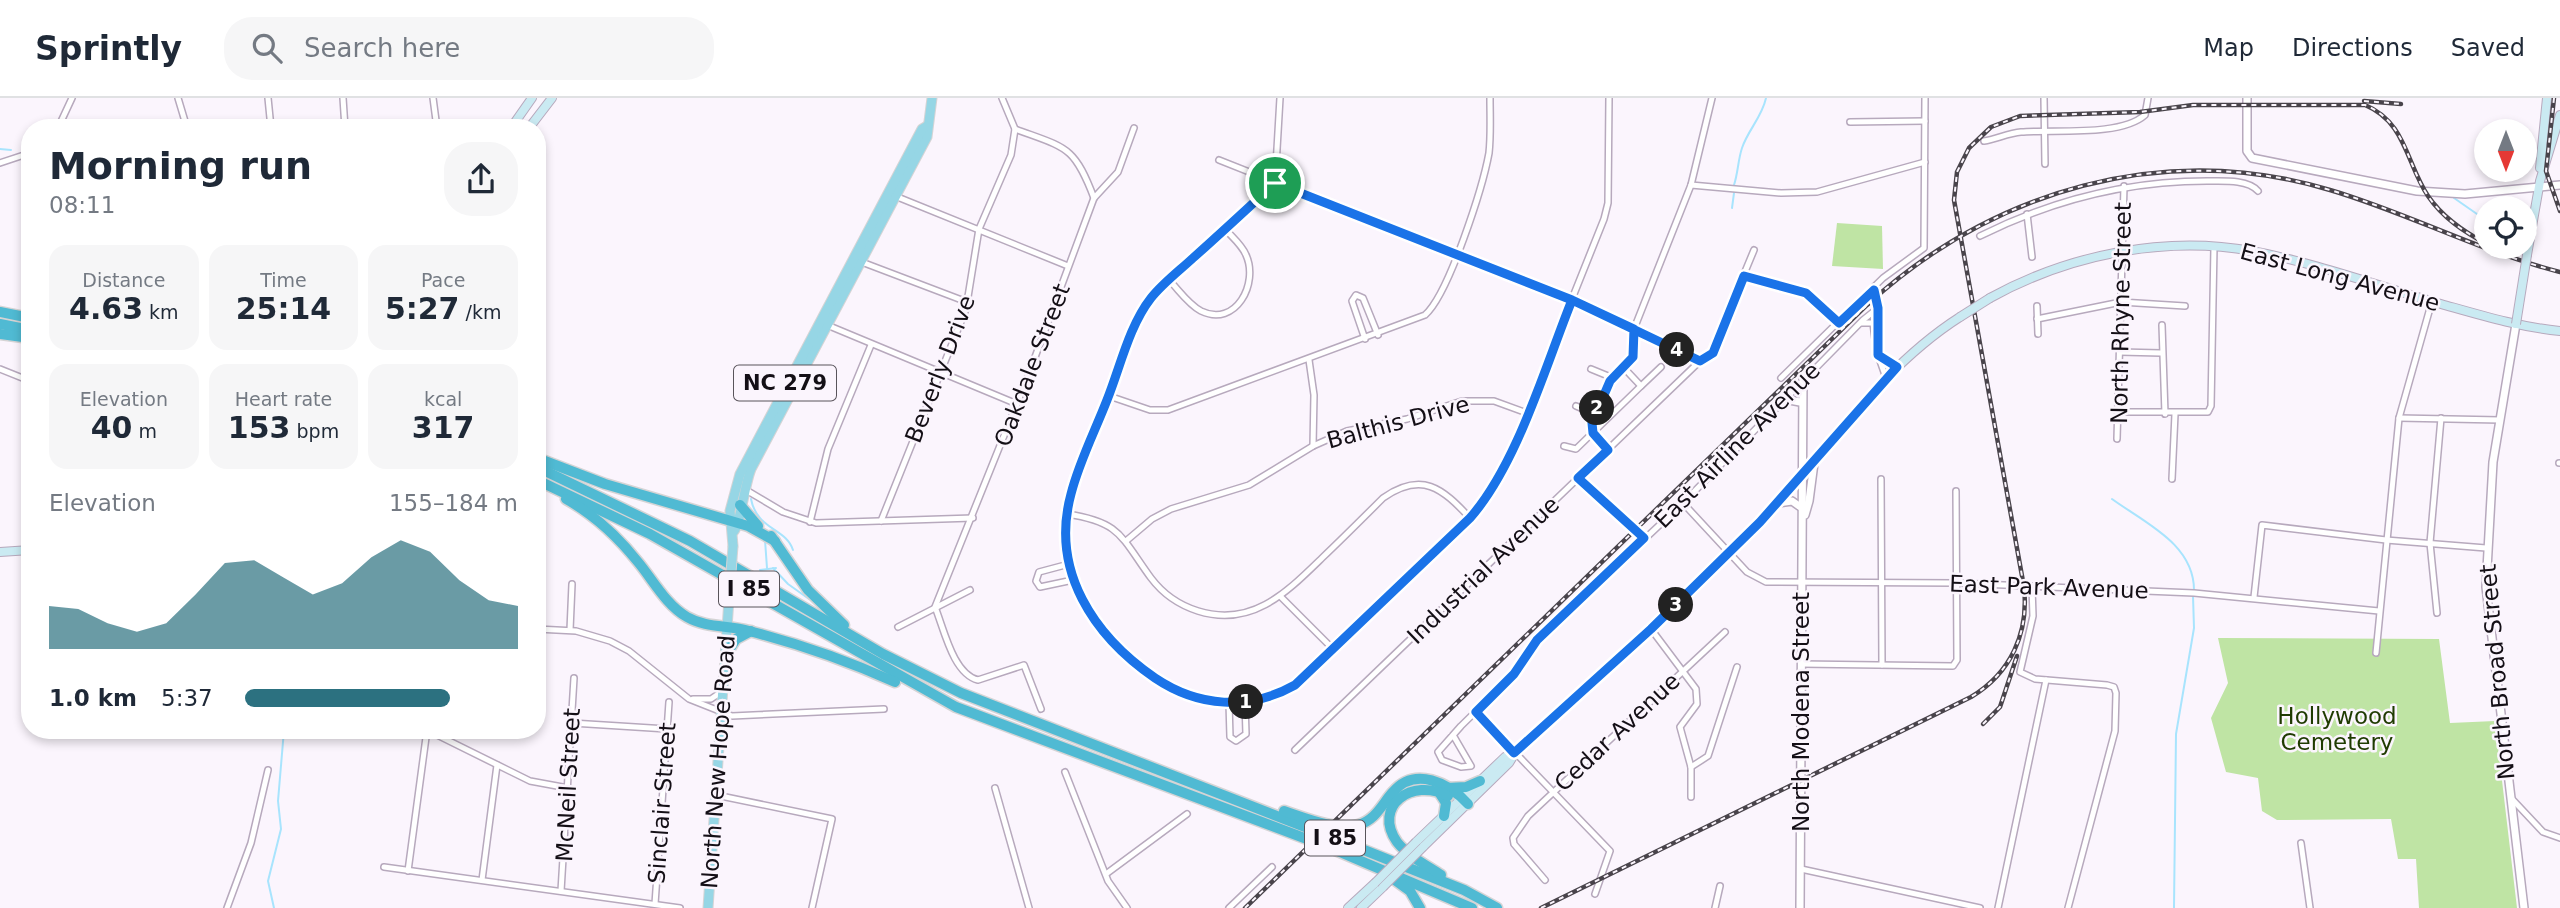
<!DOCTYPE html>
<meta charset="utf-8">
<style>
:root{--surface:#fff;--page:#f6f6f7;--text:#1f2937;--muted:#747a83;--line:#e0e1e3;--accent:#2c7180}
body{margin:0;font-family:"DejaVu Sans",sans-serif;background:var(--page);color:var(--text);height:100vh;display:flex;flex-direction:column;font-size:26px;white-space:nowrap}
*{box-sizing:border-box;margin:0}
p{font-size:23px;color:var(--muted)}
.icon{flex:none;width:38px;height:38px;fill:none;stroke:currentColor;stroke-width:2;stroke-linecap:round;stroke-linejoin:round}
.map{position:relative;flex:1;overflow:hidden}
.panel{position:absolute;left:21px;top:21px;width:525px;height:620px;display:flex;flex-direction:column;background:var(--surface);border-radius:28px;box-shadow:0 4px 10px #0003}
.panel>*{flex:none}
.needle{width:46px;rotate:180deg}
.tools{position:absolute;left:2474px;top:21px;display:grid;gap:14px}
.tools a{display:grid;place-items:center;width:63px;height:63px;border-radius:50%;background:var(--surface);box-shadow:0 4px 10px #0003;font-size:35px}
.pin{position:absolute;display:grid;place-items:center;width:60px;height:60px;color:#fff;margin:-30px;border:4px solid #fff;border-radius:50%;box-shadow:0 2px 7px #0007}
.km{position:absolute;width:35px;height:35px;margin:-18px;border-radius:50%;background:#222;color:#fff;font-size:19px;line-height:35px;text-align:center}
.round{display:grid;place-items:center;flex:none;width:74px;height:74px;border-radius:28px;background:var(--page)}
.headline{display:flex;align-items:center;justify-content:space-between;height:119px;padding:0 28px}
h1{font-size:38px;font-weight:700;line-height:52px}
.figures{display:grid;grid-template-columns:repeat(3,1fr);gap:10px;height:119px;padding:7px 28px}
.figures div{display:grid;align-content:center;border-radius:18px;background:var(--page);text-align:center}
.figures b{font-size:30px;font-weight:700}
.figures small{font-size:19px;font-weight:400}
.figures p{font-size:19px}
.chart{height:196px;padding:14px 28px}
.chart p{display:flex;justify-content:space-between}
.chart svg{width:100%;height:126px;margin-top:7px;fill:var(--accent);opacity:.7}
ul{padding:0 28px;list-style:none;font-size:23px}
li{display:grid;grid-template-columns:112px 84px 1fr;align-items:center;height:52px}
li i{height:18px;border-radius:9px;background:var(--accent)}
header{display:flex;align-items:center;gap:42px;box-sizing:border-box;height:98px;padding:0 35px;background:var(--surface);border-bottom:2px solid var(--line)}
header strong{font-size:33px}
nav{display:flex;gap:38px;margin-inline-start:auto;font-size:24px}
.search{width:490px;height:63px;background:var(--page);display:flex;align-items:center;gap:18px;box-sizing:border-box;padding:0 24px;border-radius:28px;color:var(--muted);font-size:26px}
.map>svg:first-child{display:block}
</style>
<header>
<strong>Sprintly</strong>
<div class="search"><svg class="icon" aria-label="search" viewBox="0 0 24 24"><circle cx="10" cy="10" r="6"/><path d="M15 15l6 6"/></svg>Search here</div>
<nav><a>Map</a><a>Directions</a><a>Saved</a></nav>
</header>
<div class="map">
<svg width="2560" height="810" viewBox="0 0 2560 810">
<rect width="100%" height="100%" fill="#fbf5fd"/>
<g fill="#bfe4a4">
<polygon points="1837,125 1882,128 1883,171 1832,168"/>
<polygon points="2218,540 2439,541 2450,625 2495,623 2517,810 2419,810 2416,761 2398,761 2391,721 2277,722 2262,713 2258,680 2226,674 2211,620 2228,585"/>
</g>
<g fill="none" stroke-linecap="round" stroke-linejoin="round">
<g stroke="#a8e4fd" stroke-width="2">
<polyline points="0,51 11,52"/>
<polyline points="26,65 30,66"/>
<path d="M1734 87C1738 75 1738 62 1742 50 1748 32 1762 19 1766 0"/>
<polyline points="2454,100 2487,123"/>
<polyline points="1732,110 1734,95"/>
<path d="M751 401C757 432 786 430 793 452"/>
<path d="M2112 401C2145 425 2194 446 2194 492"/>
<polyline points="765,442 767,470"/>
<polyline points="773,470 788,486 809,501"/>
<polyline points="760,472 776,470"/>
<polyline points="274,810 268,783 281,731 278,703 284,632"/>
<polyline points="2174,810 2176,636 2194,530 2193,498"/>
</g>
<defs>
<g id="minor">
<polyline points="178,0 187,30"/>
<polyline points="268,0 271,30"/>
<polyline points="343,0 345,30"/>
<polyline points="433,0 437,30"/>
<polyline points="2044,0 2045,66"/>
<polyline points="1850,24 1925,23"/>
<polyline points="58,30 72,0"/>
<path d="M1015 31C1066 50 1074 47 1094 100"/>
<path d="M1984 43C1996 41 2009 35 2021 34 2054 31 2120 39 2145 17L2148 0"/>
<polyline points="1219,62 1572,202 1700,263"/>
<polyline points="0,65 30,55"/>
<path d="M1275 85C1249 109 1223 133 1197 157 1182 171 1164 184 1151 201 1134 222 1126 253 1117 278 1099 323 1073 370 1067 418 1053 530 1197 657 1301 583L1470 420 1489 396 1506 366 1604 121 1608 105 1609 0"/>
<polyline points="1275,85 1280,0"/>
<polyline points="1691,87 1781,95 1817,94 1925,64"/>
<polyline points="895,98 1068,168"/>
<polyline points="2027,116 2032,159"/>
<path d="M1980 138C2052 102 2126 83 2207 83 2222 83 2248 81 2258 93"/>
<polyline points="859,163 967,204"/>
<polyline points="1744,178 1806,195 1839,225"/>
<path d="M1169 182C1179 192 1188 206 1201 213 1236 230 1259 185 1246 157 1242 147 1232 139 1225 131"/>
<polyline points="1874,192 1878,210 1878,257 1897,269"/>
<polyline points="2037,208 2038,236"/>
<polyline points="2037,221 2121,204 2185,208"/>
<polyline points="1861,225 1873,225 1875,241"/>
<polyline points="827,227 1017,306"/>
<polyline points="2162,227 2165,316"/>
<polyline points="1365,241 1352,203 1356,197 1363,200 1378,237"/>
<polyline points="2120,254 2161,255"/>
<polyline points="1878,257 1886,280"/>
<polyline points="1309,262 1314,297 1313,348"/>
<polyline points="1624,270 1641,288 1661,269"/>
<polyline points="0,271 30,283"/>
<polyline points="1591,271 1613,280"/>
<polyline points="1781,280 1883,180 1924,150 1925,0"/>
<path d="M1109 298 1150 312H1168L1425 217C1449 196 1483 88 1489 55 1491 37 1490 18 1490 0"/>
<polyline points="1576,308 1595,316"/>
<polyline points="2118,314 2208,314 2211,308 2214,149"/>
<polyline points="2399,320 2500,322"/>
<polyline points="2117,341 2124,88"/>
<polyline points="1564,348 1576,351 1641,288"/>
<polyline points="1608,352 1593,335 1592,325 1610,283 1633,259 1634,231 1691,87 1712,0"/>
<polyline points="2559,365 2560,365"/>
<polyline points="1579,380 1644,440"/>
<polyline points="1881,381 1882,567"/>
<polyline points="2172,381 2175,316"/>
<polyline points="746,392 783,414 816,425 973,420"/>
<polyline points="1683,405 1747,474 1766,484 1956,485 2194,495 2379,513"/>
<path d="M1067 416C1121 424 1121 439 1151 480 1163 496 1179 507 1198 513 1252 530 1287 494 1322 460 1343 440 1363 420 1383 400 1422 373 1442 390 1470 420"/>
<polyline points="881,423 966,211 979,131 1011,57 1015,31 1002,0"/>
<polyline points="810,424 828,351 871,247"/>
<polyline points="1126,443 1152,421 1171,411 1249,387 1313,348 1347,333 1407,321 1462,303 1494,303 1527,315"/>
<polyline points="1069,466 1039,474 1036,483 1040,489 1073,482"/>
<polyline points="2032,489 2033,518 2020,574 2035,581 2107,587 2114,589 2116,595 2115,633 2068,810"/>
<polyline points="1281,499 1334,552"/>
<polyline points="2254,499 2262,427 2386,442 2486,450"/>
<polyline points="2437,515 2430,445 2441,320"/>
<polyline points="898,529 970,492"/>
<polyline points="537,531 576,533 610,543 629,553 689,601 732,618 884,611"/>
<polyline points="1651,531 1696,591 1697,606 1680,629 1691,669 1691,699"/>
<polyline points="570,532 572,486"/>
<polyline points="2376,555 2399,320 2432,203"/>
<polyline points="1801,566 1953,568 1957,562 1956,393"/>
<polyline points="693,601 711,601 724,592"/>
<polyline points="1229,605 1230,639 1236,643 1246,636 1245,604"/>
<path d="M1041 611 1024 567 978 582C953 576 944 531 935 509L1028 278 1094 100 1118 74 1134 30"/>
<polyline points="1476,614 1610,753 1595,796"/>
<polyline points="572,625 667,631"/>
<polyline points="427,632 530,683 568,690"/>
<polyline points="1453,637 1471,668 1461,669 1442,662 1438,654 1461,628 1514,576 1537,542 1683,405 1863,222 1878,210"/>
<polyline points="1295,652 1700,263 1710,258 1754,152"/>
<polyline points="1691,669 1708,658 1737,569"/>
<polyline points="1065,674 1108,783 1127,810"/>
<polyline points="995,690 1029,810"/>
<polyline points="716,697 832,721 812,810"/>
<polyline points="2512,701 2543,734 2560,740"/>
<polyline points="2301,745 2310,810"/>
<polyline points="384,769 680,810"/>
<polyline points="1801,771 1980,810"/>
<polyline points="408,773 427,632"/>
<polyline points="1106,776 1187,716"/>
<polyline points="482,782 497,667"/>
<polyline points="1545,782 1514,746 1513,740 1528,718 1725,534"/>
<polyline points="561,793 574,580"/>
<polyline points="655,806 669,604"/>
<polyline points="227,810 251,745 268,672"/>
<polyline points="1229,810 1272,769"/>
<polyline points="1715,810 1720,788"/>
<polyline points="1998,810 2046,582"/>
</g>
<g id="tertiary">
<polyline points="2247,0 2247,53 2252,60 2417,93 2465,96 2560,87"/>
<polyline points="2516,226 2493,364 2486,489 2524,810"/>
<polyline points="1784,301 1800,304"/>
<polyline points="1778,405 1792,403 1802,410"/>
<polyline points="1805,417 1809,403 1814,365"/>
<polyline points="1800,810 1803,282"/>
</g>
<g id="secondary">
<polyline points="511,30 532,0"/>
<polyline points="529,30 552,0"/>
<polyline points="2540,70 2547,0"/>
<polyline points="2527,157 2540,83 2560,17"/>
<path d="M1990 200C2068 157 2164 137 2252 153 2316 165 2378 188 2441 206 2480 217 2519 229 2560 233"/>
<polyline points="0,454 30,452"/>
<path d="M1416 744 1505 659 1515 655C1599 578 1685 504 1763 421 1827 353 1880 270 1960 219"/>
<polyline points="1423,749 1509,665 1515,655"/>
<polyline points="1348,810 1375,785"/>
<polyline points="1361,810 1383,789"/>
</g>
<g id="primary">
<path d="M734 433C740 427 745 385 751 371L927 39 932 0"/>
<polyline points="733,448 730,413 740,376 922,31 927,28"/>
<polyline points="708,810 729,501"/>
</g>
<g id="motorway">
<polyline points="0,214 30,220"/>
<polyline points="0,226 30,232"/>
<polyline points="0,236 30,240"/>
<polyline points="537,360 605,386 748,428 775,443"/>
<polyline points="537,369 690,443 883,556 961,595 1354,748 1464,792 1497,810"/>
<polyline points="537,382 650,436 956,609 1328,749 1472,810"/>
<path d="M566 401C593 416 618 439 638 464 653 482 666 507 687 519 706 530 729 527 749 533 800 546 848 563 895 584"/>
<polyline points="740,407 758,428"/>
<polyline points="771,438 808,492 844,527"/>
<polyline points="727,555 736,541 751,533"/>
<polyline points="1447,690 1466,689 1480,683"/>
<polyline points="1439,694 1446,705 1444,718"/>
<path d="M1284 713C1305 720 1337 733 1358 727 1376 722 1382 706 1393 694 1415 668 1449 685 1468 706"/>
<polyline points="1388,777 1410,793 1420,810"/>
<path d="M1441 777C1426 767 1408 758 1397 744 1372 708 1412 679 1448 698"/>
</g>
</defs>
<use href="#minor" stroke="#b7a9bd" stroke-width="8"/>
<use href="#tertiary" stroke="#b7a9bd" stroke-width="10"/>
<use href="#secondary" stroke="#b7a9bd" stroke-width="10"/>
<use href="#primary" stroke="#d5d4d5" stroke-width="11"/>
<use href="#motorway" stroke="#d5d4d5" stroke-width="13"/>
<use href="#minor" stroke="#fff" stroke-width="5"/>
<use href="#tertiary" stroke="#fff" stroke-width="7"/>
<use href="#secondary" stroke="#caeaf2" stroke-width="8"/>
<use href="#primary" stroke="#96d6e5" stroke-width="9"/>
<use href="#motorway" stroke="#50bad3" stroke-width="10"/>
<defs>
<g id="rail">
<polyline points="2554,0 2546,73 2560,113"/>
<polyline points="2364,3 2401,6"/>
<polyline points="1983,626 2000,609 2017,558"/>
<path d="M1245 810 1867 207C1993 92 2164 42 2330 92 2408 115 2481 154 2560 174"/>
<path d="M1541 810 1971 599C2011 575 2029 535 2024 489L1954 102 1957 74 1969 50 1991 29 2020 18 2140 14 2193 7H2365C2406 24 2406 65 2428 98 2443 120 2464 134 2487 146"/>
</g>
</defs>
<use href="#rail" stroke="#49444b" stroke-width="4.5"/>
<use href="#rail" stroke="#fbf5fd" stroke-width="2" stroke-dasharray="5" stroke-linecap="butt"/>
<defs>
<g id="secondary-bridge">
<polyline points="1960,219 1990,200"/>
<polyline points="2516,226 2527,157"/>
<polyline points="1375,785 1416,744"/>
<polyline points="1383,789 1423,749"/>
</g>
<polyline id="primary-bridge" points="729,501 733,448"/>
</defs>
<use href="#secondary-bridge" stroke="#b7a9bd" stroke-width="10" stroke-linecap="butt"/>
<use href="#primary-bridge" stroke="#d5d4d5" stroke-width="11" stroke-linecap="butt"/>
<use href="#secondary-bridge" stroke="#caeaf2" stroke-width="8"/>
<use href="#primary-bridge" stroke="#96d6e5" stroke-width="9"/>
</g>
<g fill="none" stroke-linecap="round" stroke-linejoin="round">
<defs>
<path id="route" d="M1275 85C1248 110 1221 135 1193 160 1179 173 1163 185 1151 200 1129 228 1120 270 1107 302 1095 333 1079 364 1071 396 1050 473 1094 538 1155 580 1198 609 1249 613 1295 587L1470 420C1517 367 1545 269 1572 202L1634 231 1633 259 1610 283 1592 325 1593 335 1608 352 1578 380 1644 440 1537 542 1514 576 1476 614 1514 655 1651 531 1760 424 1897 269 1878 257V210L1874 192 1839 225 1806 195 1744 178 1713 255 1700 263 1572 202 1275 85"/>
</defs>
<use href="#route" stroke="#fff" stroke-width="14"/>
<use href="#route" stroke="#1a73e8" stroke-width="9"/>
</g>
<g text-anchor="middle" stroke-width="5" stroke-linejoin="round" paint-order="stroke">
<g fill="#fbf5fd" stroke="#59545b" stroke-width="2">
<rect x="734" y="267.5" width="102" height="35" rx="5"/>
<rect x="719" y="473.5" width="60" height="35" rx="5"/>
<rect x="1305" y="722.5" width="60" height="35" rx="5"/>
</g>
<g font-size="21" font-weight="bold" fill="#140f16">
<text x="785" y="292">NC 279</text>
<text x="749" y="498">I 85</text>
<text x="1335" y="747">I 85</text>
</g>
<g font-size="23" fill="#140f16" stroke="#fbf5fd">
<text transform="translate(2340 179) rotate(15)" y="8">East Long Avenue</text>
<text transform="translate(2121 215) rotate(-89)" y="8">North Rhyne Street</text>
<text transform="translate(1032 267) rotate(-69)" y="8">Oakdale Street</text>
<text transform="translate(940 271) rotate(-69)" y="8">Beverly Drive</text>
<text transform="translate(1398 324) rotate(-15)" y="8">Balthis Drive</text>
<text transform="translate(1737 347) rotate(-45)" y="8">East Airline Avenue</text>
<text transform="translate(1483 472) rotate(-44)" y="8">Industrial Avenue</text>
<text transform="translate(2049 489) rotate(2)" y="8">East Park Avenue</text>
<text transform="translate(2497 574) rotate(-95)" y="8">North Broad Street</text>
<text transform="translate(1801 614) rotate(-90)" y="8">North Modena Street</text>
<text transform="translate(1617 634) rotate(-43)" y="8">Cedar Avenue</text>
<text transform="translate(718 664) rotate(-86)" y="8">North New Hope Road</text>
<text transform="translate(568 687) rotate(-87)" y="8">McNeil Street</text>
<text transform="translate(662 705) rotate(-86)" y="8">Sinclair Street</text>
</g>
<g font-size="23" fill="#1f3b01" stroke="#fbf5fd">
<text x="2337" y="626">Hollywood<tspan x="2337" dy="26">Cemetery</tspan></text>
</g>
</g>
</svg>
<div class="tools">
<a><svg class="needle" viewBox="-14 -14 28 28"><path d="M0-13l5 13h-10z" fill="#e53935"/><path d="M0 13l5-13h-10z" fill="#747a83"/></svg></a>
<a><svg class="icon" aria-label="locate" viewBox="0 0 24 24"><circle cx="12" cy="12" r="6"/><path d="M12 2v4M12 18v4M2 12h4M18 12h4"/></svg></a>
</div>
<div class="pin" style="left:1275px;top:85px;background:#1e9e55"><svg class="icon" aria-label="arrive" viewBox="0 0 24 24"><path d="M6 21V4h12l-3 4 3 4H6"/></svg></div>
<b class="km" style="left:1246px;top:604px">1</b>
<b class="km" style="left:1597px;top:310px">2</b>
<b class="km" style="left:1676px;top:507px">3</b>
<b class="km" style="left:1677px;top:252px">4</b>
<section class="panel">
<div class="headline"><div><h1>Morning run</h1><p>08:11</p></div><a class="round"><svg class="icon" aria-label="share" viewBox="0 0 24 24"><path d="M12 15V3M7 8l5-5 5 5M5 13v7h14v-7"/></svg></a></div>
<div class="figures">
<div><p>Distance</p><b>4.63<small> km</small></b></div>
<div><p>Time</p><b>25:14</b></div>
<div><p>Pace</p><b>5:27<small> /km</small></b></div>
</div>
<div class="figures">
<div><p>Elevation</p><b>40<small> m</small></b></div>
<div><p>Heart rate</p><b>153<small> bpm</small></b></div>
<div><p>kcal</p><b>317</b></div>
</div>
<div class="chart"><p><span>Elevation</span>155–184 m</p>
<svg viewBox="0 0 160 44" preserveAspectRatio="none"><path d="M0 44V29L10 30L20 35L30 38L40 35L50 25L60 14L70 13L80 19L90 25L100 21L110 12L120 6L130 10L140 20L150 27L160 29V44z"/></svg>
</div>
<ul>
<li><b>1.0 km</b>5:37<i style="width:75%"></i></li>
</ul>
</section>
</div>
